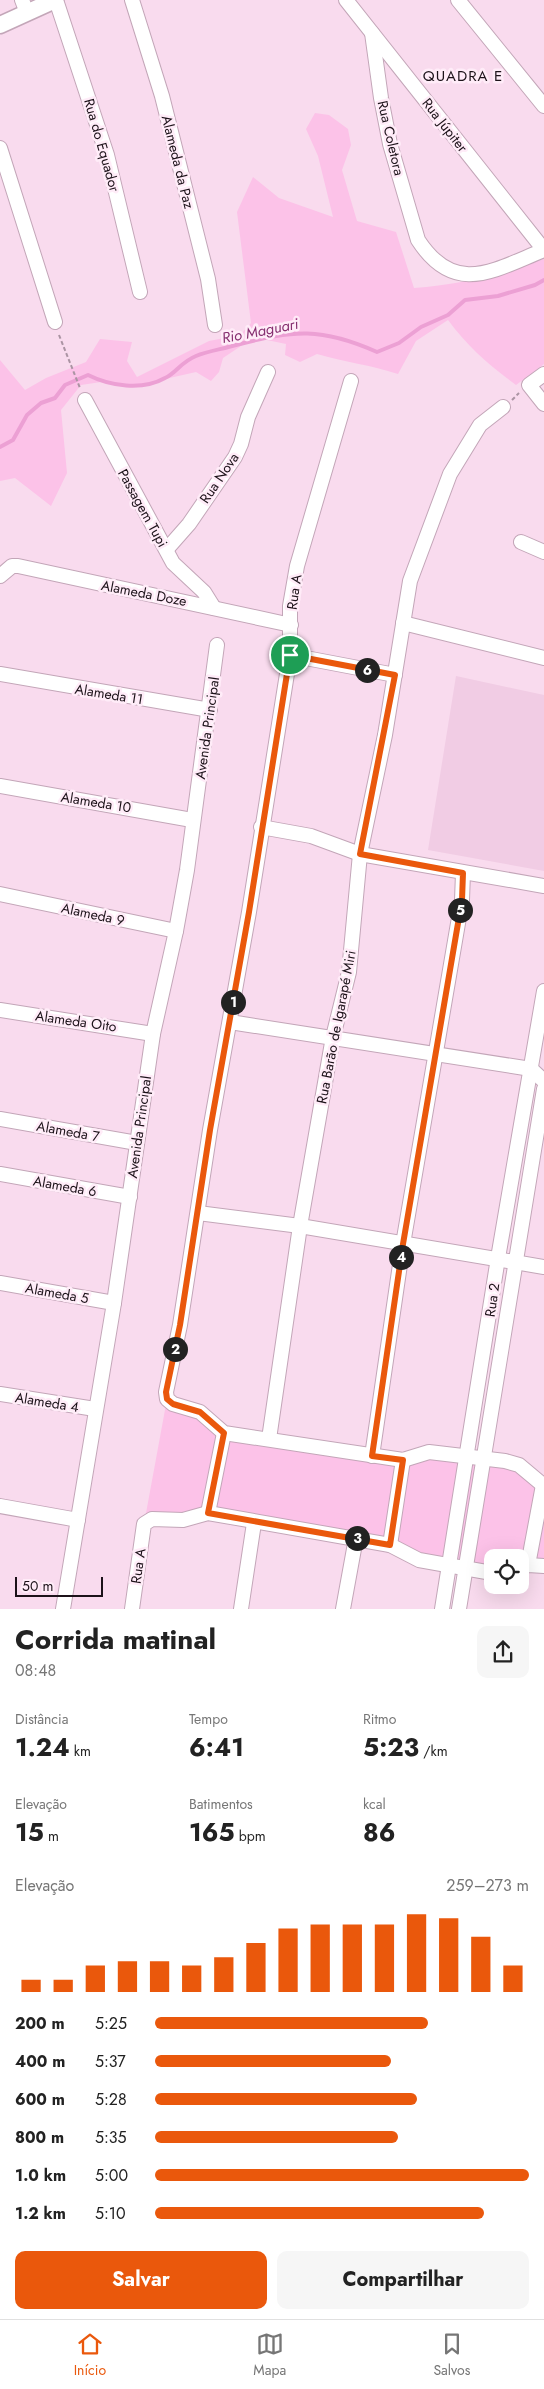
<!DOCTYPE html>
<html lang="pt">
<meta charset="utf-8">
<style>
:root{--surface:#fff;--page:#f6f6f6;--text:#222;--muted:#767676;--line:#e0e0e0;--accent:#ea580c}
body{margin:0;font-family:Jost,sans-serif;background:var(--page);color:var(--text);height:100vh;display:flex;flex-direction:column;font-size:19px;white-space:nowrap}
*{box-sizing:border-box;margin:0}
p{font-size:16px;color:var(--muted)}
.icon{flex:none;width:28px;height:28px;fill:none;stroke:currentColor;stroke-width:2;stroke-linecap:round;stroke-linejoin:round}
.map{position:relative;height:1609px;overflow:hidden}
.details{display:flex;flex-direction:column;background:var(--surface);flex:1}
.details>*{flex:none}
.fabs{position:absolute;left:484px;top:1549px;display:grid;gap:10px}
.fabs a{display:grid;place-items:center;width:45px;height:45px;border-radius:10px;background:var(--surface);box-shadow:0 5px 20px #0002;font-size:25px}
.scale{position:absolute;left:15px;bottom:12px;width:88px;box-sizing:border-box;padding-left:5px;border:2px solid #1c1219;border-top:0;font-size:14px;line-height:18px;white-space:nowrap;color:#1c1219;-webkit-text-stroke:4px #ffecf8;paint-order:stroke}
.pin{position:absolute;display:grid;place-items:center;width:42px;height:42px;color:#fff;margin:-21px;border:2px solid #fff;border-radius:50%;box-shadow:0 1px 5px #0007}
.km{position:absolute;width:25px;height:25px;margin:-12px;border-radius:50%;background:#222;color:#fff;font-size:14px;line-height:25px;text-align:center}
.round{display:grid;place-items:center;flex:none;width:52px;height:52px;border-radius:10px;background:var(--page)}
.head{display:flex;align-items:center;justify-content:space-between;height:85px;padding:0 15px}
h1{font-size:28px;font-weight:700;line-height:38px}
.figures{display:grid;grid-template-columns:repeat(3,1fr);gap:8px;height:85px;padding:5px 15px}
.figures div{display:grid;align-content:center}
.figures b{font-size:25px;font-weight:700}
.figures small{font-size:14px;font-weight:400}
.figures p{font-size:14px}
.chart{height:140px;padding:10px 15px}
.chart p{display:flex;justify-content:space-between}
.chart svg{width:100%;height:90px;margin-top:5px;stroke:var(--accent);stroke-width:6}
.primary-button{display:flex;gap:10px;margin-top:auto;padding:10px 15px}
.primary-button a{flex:1;height:58px;border-radius:10px;background:var(--accent);color:#fff;font-size:20px;font-weight:700;line-height:58px;text-align:center}
.primary-button a+a{background:var(--page);color:var(--text)}
ul{padding:0 15px;list-style:none;font-size:16px}
li{display:grid;grid-template-columns:80px 60px 1fr;align-items:center;height:38px}
li i{height:12px;border-radius:6px;background:var(--accent)}
.tab-bar{display:flex;justify-content:space-around;align-items:center;height:70px;border-top:1px solid var(--line);background:var(--surface);font-size:14px;color:var(--muted)}
.tab-bar a{display:grid;justify-items:center;gap:2px}
.tab-bar .on{color:var(--accent)}
.map>svg:first-child{display:block}
</style>
<div class="map">
<svg width="544" height="1609" viewBox="0 0 544 1609">
<rect width="100%" height="100%" fill="#f9dbee"/>
<polygon fill="#f1cce4" points="456,676 544,695 544,871 428,850"/>
<g fill="#fcc2e8">
<path d="M315 113 329 115 348 129 351 145 342 170 357 221 396 232 414 288C459 285 501 274 544 259V364L516 385C490 366 467 346 448 320L416 341 398 374C371 365 344 362 317 354L300 362 285 355 286 344 262 339 247 342 223 358 219 372 211 381 196 372 134 386 101 382 81 385 61 410 67 473 51 506 15 478 0 481V360L25 390 46 378 86 362 100 339 132 342 127 361 137 377 209 341 240 335 251 323 237 212 253 177 279 198 333 217 318 156 306 129Z"/>
<polygon points="167,1399 224,1433 372,1456 420,1453 505,1461 544,1485 544,1566 520,1568 520,1558 492,1558 492,1573 208,1513 144,1524"/>
</g>
<g fill="none" stroke-linecap="round" stroke-linejoin="round">
<path stroke="#eca0d4" stroke-width="4" d="M0 447 13 440 27 415 41 403 55 398 65 385 88 375C110 386 142 391 165 378 176 373 181 362 196 356 208 351 223 349 236 345 294 330 321 327 377 352L399 343 421 327 448 315 465 300 498 296 535 285 544 280"/>
<defs>
<g id="minor">
<polyline points="22,0 27,13"/>
<polyline points="56,0 107,155 140,292"/>
<polyline points="132,0 162,96 208,279 215,325"/>
<polyline points="346,0 544,250"/>
<polyline points="458,0 544,106"/>
<path d="M372 33 381 98 390 144 418 240C455 297 494 270 544 250"/>
<polyline points="0,148 55,322"/>
<polyline points="544,374 529,385 544,404"/>
<polyline points="351,381 297,566 290,606 290,655 249,912 210,1130 180,1325 166,1392 167,1399 173,1404 200,1412 224,1433 403,1460 429,1452 505,1461 519,1465 543,1485"/>
<polyline points="85,400 173,563 204,592 214,608"/>
<polyline points="521,542 544,552"/>
<polyline points="167,549 189,524 235,457 241,444 248,417 268,372"/>
<polyline points="0,576 12,566 18,566 291,625"/>
<polyline points="403,623 544,658"/>
<polyline points="290,655 395,675"/>
<polyline points="0,674 210,710"/>
<polyline points="0,786 192,820"/>
<polyline points="261,827 311,836 360,854 544,886"/>
<polyline points="0,894 176,931"/>
<polyline points="0,1010 153,1034"/>
<polyline points="230,1022 531,1069 544,1081"/>
<polyline points="0,1119 137,1143"/>
<polyline points="0,1174 130,1197"/>
<polyline points="198,1213 300,1226 544,1267"/>
<polyline points="0,1283 114,1303"/>
<polyline points="0,1394 95,1409"/>
<polyline points="269,1439 300,1226 333,1037 349,972 360,854 385,735 410,581 450,474 480,425 503,407"/>
<polyline points="372,1456 403,1244 462,900 463,873"/>
<polyline points="0,1506 78,1520"/>
<polyline points="208,1513 224,1433"/>
<polyline points="390,1545 403,1460"/>
<polyline points="528,1565 543,1485"/>
<polyline points="521,1567 528,1565 544,1566"/>
<polyline points="63,1609 114,1303 153,1034 176,931 187,870 217,645"/>
<polyline points="132,1609 144,1524 152,1519 183,1520 208,1513 390,1545 419,1560 492,1573"/>
<polyline points="241,1609 254,1523"/>
<polyline points="343,1609 356,1538"/>
<polyline points="442,1609 498,1258 544,991"/>
<polyline points="459,1609 544,1089"/>
</g>
<polyline id="major" points="0,25 55,0"/>
</defs>
<use href="#minor" stroke="#c3a6b8" stroke-width="16"/>
<use href="#major" stroke="#c3a6b8" stroke-width="19"/>
<g stroke="#ab94a3" stroke-width="2" stroke-dasharray="4 2.5" stroke-linecap="butt">
<polyline points="59,335 80,388"/>
<polyline points="512,400 519,393"/>
</g>
<use href="#minor" stroke="#fff" stroke-width="14"/>
<use href="#major" stroke="#fff" stroke-width="16"/>
</g>
<g fill="none" stroke-linecap="round" stroke-linejoin="round">
<defs>
<polygon id="route" points="290,655 395,675 360,854 463,873 462,900 403,1244 372,1456 403,1460 390,1545 208,1513 224,1433 200,1412 173,1404 167,1399 166,1392 180,1325 210,1130 249,912"/>
</defs>
<use href="#route" stroke="#fff" stroke-width="10"/>
<use href="#route" stroke="#ea580c" stroke-width="6"/>
</g>
<g text-anchor="middle" stroke-width="5" stroke-linejoin="round" paint-order="stroke">
<g font-size="14" fill="#1c1219" stroke="#ffecf8">
<text transform="translate(445 125) rotate(52)" y="5">Rua Júpiter</text>
<text transform="translate(391 138) rotate(77)" y="5">Rua Coletora</text>
<text transform="translate(102 145) rotate(74)" y="5">Rua do Equador</text>
<text transform="translate(178 162) rotate(76)" y="5">Alameda da Paz</text>
<text transform="translate(219 478) rotate(-56)" y="5">Rua Nova</text>
<text transform="translate(143 508) rotate(61)" y="5">Passagem Tupi</text>
<text transform="translate(294 592) rotate(-82)" y="5">Rua A</text>
<text transform="translate(144 593) rotate(11)" y="5">Alameda Doze</text>
<text transform="translate(109 694) rotate(9)" y="5">Alameda 11</text>
<text transform="translate(207 728) rotate(-82)" y="5">Avenida Principal</text>
<text transform="translate(96 802) rotate(9)" y="5">Alameda 10</text>
<text transform="translate(93 914) rotate(12)" y="5">Alameda 9</text>
<text transform="translate(76 1021) rotate(8)" y="5">Alameda Oito</text>
<text transform="translate(336 1027) rotate(-79)" y="5">Rua Barão de Igarapé Miri</text>
<text transform="translate(139 1127) rotate(-82)" y="5">Avenida Principal</text>
<text transform="translate(68 1131) rotate(10)" y="5">Alameda 7</text>
<text transform="translate(65 1186) rotate(10)" y="5">Alameda 6</text>
<text transform="translate(57 1293) rotate(10)" y="5">Alameda 5</text>
<text transform="translate(492 1300) rotate(-82)" y="5">Rua 2</text>
<text transform="translate(47 1402) rotate(9)" y="5">Alameda 4</text>
<text transform="translate(138 1566) rotate(-82)" y="5">Rua A</text>
</g>
<g font-size="15" letter-spacing="1" fill="#1c1219" stroke="#ffecf8">
<text x="463" y="81">QUADRA E</text>
</g>
<g font-size="15" font-style="italic" fill="#873071" stroke="#ffecf8">
<text transform="translate(260 331) rotate(-11)" y="5">Rio Maguari</text>
</g>
</g>
</svg>
<div class="fabs">
<a><svg class="icon" aria-label="locate" viewBox="0 0 24 24"><circle cx="12" cy="12" r="6"/><path d="M12 2v4M12 18v4M2 12h4M18 12h4"/></svg></a>
</div>
<div class="scale">50 m</div>
<div class="pin" style="left:290px;top:655px;background:#1e9e55"><svg class="icon" aria-label="arrive" viewBox="0 0 24 24"><path d="M6 21V4h12l-3 4 3 4H6"/></svg></div>
<b class="km" style="left:233px;top:1002px">1</b>
<b class="km" style="left:175px;top:1349px">2</b>
<b class="km" style="left:357px;top:1538px">3</b>
<b class="km" style="left:401px;top:1257px">4</b>
<b class="km" style="left:460px;top:910px">5</b>
<b class="km" style="left:367px;top:670px">6</b>
</div>
<section class="details">
<div class="head"><div><h1>Corrida matinal</h1><p>08:48</p></div><a class="round"><svg class="icon" aria-label="share" viewBox="0 0 24 24"><path d="M12 15V3M7 8l5-5 5 5M5 13v7h14v-7"/></svg></a></div>
<div class="figures">
<div><p>Distância</p><b>1.24<small> km</small></b></div>
<div><p>Tempo</p><b>6:41</b></div>
<div><p>Ritmo</p><b>5:23<small> /km</small></b></div>
</div>
<div class="figures">
<div><p>Elevação</p><b>15<small> m</small></b></div>
<div><p>Batimentos</p><b>165<small> bpm</small></b></div>
<div><p>kcal</p><b>86</b></div>
</div>
<div class="chart"><p><span>Elevação</span>259–273 m</p>
<svg viewBox="0 0 160 44" preserveAspectRatio="none"><path d="M5 44V38M15 44V38M25 44V31M35 44V29M45 44V29M55 44V31M65 44V27M75 44V20M85 44V13M95 44V11M105 44V11M115 44V11M125 44V6M135 44V8M145 44V17M155 44V31"/></svg>
</div>
<ul>
<li><b>200 m</b>5:25<i style="width:73%"></i></li>
<li><b>400 m</b>5:37<i style="width:63%"></i></li>
<li><b>600 m</b>5:28<i style="width:70%"></i></li>
<li><b>800 m</b>5:35<i style="width:65%"></i></li>
<li><b>1.0 km</b>5:00<i style="width:100%"></i></li>
<li><b>1.2 km</b>5:10<i style="width:88%"></i></li>
</ul>
<div class="primary-button"><a>Salvar</a><a>Compartilhar</a></div>
</section>
<nav class="tab-bar">
<a class="on"><svg class="icon" aria-label="home" viewBox="0 0 24 24"><path d="M3 11l9-7 9 7M6 9v11h12V9"/></svg>Início</a>
<a><svg class="icon" aria-label="map" viewBox="0 0 24 24"><path d="M3 6l6-2 6 2 6-2v14l-6 2-6-2-6 2zM9 4v14M15 6v14"/></svg>Mapa</a>
<a><svg class="icon" aria-label="saved" viewBox="0 0 24 24"><path d="M7 4h10v16l-5-4-5 4z"/></svg>Salvos</a>
</nav>
